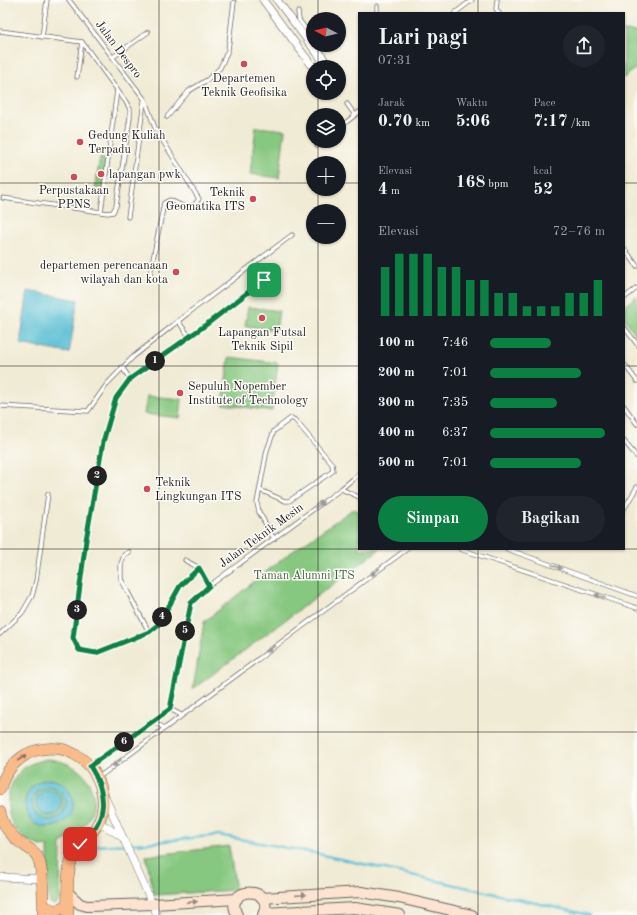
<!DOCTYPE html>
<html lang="id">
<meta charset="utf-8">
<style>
:root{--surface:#171b24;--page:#20242c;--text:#f1f3f6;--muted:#9ea1a6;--accent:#0b8043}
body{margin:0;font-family:"Old Standard TT",serif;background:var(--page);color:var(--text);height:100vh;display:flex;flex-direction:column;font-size:15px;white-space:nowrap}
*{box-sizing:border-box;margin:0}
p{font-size:13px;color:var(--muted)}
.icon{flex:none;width:22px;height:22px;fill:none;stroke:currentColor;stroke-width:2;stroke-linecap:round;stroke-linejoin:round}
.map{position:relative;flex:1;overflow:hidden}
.details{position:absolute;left:358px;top:12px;width:267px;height:538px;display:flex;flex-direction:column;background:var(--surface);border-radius:0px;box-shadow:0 1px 3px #0004}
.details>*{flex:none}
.needle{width:26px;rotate:277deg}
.fabs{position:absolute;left:306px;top:12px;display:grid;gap:8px}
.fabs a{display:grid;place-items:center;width:40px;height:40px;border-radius:50%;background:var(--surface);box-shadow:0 1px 3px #0004;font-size:20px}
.pin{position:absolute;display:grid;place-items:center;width:34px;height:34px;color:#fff;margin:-17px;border-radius:8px;box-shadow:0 2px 6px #0006}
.km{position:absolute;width:20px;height:20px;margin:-10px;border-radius:50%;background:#222;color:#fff;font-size:11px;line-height:20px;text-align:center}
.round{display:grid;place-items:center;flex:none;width:42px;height:42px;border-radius:21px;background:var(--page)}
.headline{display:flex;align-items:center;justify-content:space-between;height:68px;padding:0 20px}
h1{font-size:22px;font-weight:700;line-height:30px}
.stats{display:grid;grid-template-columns:repeat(3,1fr);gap:6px;height:68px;padding:4px 20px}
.stats div{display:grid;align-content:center}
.stats b{font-size:17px;font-weight:700}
.stats small{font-size:11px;font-weight:400}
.stats p{font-size:11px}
.chart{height:112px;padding:8px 20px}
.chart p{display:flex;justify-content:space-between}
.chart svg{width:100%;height:72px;margin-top:4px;stroke:var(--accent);stroke-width:6}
.action{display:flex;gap:8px;margin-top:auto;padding:8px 20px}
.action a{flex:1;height:46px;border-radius:24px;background:var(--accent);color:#fff;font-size:16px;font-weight:700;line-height:46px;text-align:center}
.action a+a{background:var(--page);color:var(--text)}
ul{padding:0 20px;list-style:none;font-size:13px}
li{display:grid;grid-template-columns:64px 48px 1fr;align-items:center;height:30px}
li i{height:10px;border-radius:5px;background:var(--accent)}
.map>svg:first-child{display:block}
</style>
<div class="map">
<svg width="637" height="915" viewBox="0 0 637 915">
<rect width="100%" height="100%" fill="#fdfcf7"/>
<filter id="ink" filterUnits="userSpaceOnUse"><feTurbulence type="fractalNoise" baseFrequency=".025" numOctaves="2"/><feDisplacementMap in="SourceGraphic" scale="8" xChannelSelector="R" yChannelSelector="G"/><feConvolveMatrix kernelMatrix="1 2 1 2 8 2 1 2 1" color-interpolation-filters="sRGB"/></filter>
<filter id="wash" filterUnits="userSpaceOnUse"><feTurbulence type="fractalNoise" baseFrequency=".012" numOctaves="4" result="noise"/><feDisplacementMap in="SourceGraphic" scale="16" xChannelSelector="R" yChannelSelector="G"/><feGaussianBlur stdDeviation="0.9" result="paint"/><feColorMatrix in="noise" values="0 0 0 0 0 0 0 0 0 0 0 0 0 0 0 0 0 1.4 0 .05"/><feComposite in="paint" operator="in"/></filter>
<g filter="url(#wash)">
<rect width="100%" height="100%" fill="#f0ebd4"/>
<g fill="#87c880" stroke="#52724e">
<polygon points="624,31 637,32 637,67 624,78"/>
<polygon points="256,127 285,130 279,178 250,174"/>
<polygon points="100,158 107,159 103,189 95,188"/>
<polygon points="637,296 637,336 624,318 624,306"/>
<polygon points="248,307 279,311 276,330 245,326"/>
<polygon points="229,357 278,363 272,411 223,404"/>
<polygon points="147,396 182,399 180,418 144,414"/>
<polygon points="353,509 359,511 359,549 380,549 193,689 204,622 286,556"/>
<path d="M47 759C101 763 111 821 61 842L60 897 56 905 51 904 49 901 48 847C43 846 37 845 32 843 3 830 0 788 24 768 31 763 39 761 47 759Z"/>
<polygon points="229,846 236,890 154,895 146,856"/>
</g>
<g fill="#56bed3" stroke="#396d78" fill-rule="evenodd">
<polygon points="28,291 78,300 69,353 20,344"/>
<path d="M49 779C57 780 65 783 69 791 90 825 25 847 25 801 28 788 36 781 49 779ZM49 786 60 791 66 801C65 826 32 826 32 801L37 791Z"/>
<circle cx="49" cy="803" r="13"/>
</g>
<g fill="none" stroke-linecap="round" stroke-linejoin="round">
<polyline stroke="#56bed3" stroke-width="2.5" points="92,846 148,843 218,835 314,853 589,915"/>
</g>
</g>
<g filter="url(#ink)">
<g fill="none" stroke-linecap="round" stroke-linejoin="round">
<defs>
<g id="lane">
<polyline points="69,0 145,100 155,128 199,199 194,205 187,208 170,200 164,203 149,280"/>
<polyline points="497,0 496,9 499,13"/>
<polyline points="298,12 299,20 313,39"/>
<polyline points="377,13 377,6"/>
<polyline points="455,13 472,0"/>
<polyline points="0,31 82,42 126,102 130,109 130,118 116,206 113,212 108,213 3,198"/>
<polyline points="42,37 47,0"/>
<polyline points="317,45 331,67"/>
<polyline points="113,57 148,32"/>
<polyline points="77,77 82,42"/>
<polyline points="347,104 355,115"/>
<polyline points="167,117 189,91 207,80 220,68 228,50 234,2"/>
<polyline points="339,128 359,112"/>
<polyline points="317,146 323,141"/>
<polyline points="101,212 117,90"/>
<polyline points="128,217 144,101"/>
<polyline points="624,248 637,266"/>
<polyline points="624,298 637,288"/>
<polyline points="178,321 189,336"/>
<polyline points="624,327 637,344"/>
<polyline points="624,364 637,381"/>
<polyline points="122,367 130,379"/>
<polyline points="0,406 88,411 107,384 133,357 187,314 292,235"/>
<polyline points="624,406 637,424"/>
<polyline points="624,441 637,457"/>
<polyline points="341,489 359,474"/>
<polyline points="260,490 285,501 289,501 333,471 332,464 295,420 291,418 274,431 267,450 257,503 259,512 274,539"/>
<polyline points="624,509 637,487"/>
<polyline points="460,549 637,608"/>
<polyline points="507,549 637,596"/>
<polyline points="129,552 124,555 121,564 121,579 149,632"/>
<polyline points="185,560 199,568"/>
<polyline points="209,586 199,568 180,586 159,624 149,632 96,653 79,650 73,638 86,540 103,442 116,398 130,379 207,324 264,279"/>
<polyline points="0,634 22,613 32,596 36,581 48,494"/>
<polyline points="170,709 181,715"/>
<polyline points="153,721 164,728"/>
<polyline points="91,765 170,709 191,603 209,586 341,489 359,497"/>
<polyline points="99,777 407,549"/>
</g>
<g id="street">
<polyline points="263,0 313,67"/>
<polyline points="277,0 323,61 316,67"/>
<polyline points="105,797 157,915"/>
<polyline points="99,822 122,837"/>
<polyline points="0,877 41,879"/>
</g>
<g id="secondary">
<polyline points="68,893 80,904 87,906 154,904 237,899"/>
<polyline points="262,898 361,892 399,898 472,915"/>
<polyline points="264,913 355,908 400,915"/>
<path d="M237 915C222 885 277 885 263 915"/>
</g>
<g id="primary">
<path d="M0 789C4 774 13 762 27 754 41 747 60 746 74 754 99 767 112 801 96 827 90 836 80 842 75 852 65 871 68 895 68 915"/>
<path d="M0 812C3 828 13 838 25 846 30 849 35 852 37 856 44 868 43 900 43 915"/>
<polyline points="43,906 56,911 68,904"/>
</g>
</defs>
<use href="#lane" stroke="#66645c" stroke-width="5"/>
<use href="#street" stroke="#66645c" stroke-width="8"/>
<use href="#secondary" stroke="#66645c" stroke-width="12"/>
<use href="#primary" stroke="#66645c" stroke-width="12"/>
<use href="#lane" stroke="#fff" stroke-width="3.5"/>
<use href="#street" stroke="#fff" stroke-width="7"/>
<use href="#secondary" stroke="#fde4d1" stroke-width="10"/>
<use href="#primary" stroke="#fabb8b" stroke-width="11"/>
</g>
<defs><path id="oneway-solid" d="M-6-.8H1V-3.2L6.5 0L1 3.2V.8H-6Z"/></defs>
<g fill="#999">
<use href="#oneway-solid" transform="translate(319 505) rotate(-37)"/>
<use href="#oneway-solid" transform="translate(557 567) rotate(20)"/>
<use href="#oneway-solid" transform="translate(375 572) rotate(144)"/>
<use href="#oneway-solid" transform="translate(600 596) rotate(-161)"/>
<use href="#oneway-solid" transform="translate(271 649) rotate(144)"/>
<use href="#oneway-solid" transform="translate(117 763) rotate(143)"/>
</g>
<use fill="#8b6c54" href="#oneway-solid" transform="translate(22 758) rotate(-34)"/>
<g fill="#988a80">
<use href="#oneway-solid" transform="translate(301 895) rotate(-4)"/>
<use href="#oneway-solid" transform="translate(192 902) rotate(-4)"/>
</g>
</g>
<g fill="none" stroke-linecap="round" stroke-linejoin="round" filter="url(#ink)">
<defs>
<path id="route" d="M80 844C107 821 109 796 90 766L170 709 191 603 209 586 199 568 180 586 159 624 149 632 96 653 79 650 73 638 86 540 103 442 116 398 130 379 207 324 264 280"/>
</defs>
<use href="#route" stroke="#fff" stroke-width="8"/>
<use href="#route" stroke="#0b8043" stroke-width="5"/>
</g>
<path fill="none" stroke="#1c1c1c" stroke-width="1" stroke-opacity="0.55" d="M159 0V915M318 0V19M478 0V13M318 45V67M318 93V115M318 141V163M0 183H313M339 183H359M624 183H637M318 189V211M318 237V915M0 366H359M624 366H637M0 549H359M359 549H624M478 549V915M624 549H637M0 732H637"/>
<g fill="#d1495b" stroke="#fdfcf7" stroke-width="1.5">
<circle cx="244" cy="64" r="4"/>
<circle cx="80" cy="142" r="4"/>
<circle cx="101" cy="174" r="4"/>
<circle cx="74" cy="177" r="4"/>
<circle cx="253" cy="199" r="4"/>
<circle cx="176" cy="272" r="4"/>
<circle cx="262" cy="318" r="4"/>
<circle cx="180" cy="393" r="4"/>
<circle cx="147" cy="489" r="4"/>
</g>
<g text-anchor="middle" stroke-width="3" stroke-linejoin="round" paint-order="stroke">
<g font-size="12" fill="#1c1c1c" stroke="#fdfcf7">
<text transform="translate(119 49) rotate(53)" y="4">Jalan Despro</text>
<text transform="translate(261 535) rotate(-36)" y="4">Jalan Teknik Mesin</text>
</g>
<g font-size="12" fill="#1c1c1c" stroke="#fdfcf7" text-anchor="start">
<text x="244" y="82" text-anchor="middle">Departemen<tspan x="244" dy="14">Teknik Geofisika</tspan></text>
<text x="88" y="139">Gedung Kuliah<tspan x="88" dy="14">Terpadu</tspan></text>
<text x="109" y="178">lapangan pwk</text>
<text x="74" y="194" text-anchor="middle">Perpustakaan<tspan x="74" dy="14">PPNS</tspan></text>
<text x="245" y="196" text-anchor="end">Teknik<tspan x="245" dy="14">Geomatika ITS</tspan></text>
<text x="168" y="269" text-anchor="end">departemen perencanaan<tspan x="168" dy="14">wilayah dan kota</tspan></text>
<text x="262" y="336" text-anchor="middle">Lapangan Futsal<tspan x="262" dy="14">Teknik Sipil</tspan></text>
<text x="188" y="390">Sepuluh Nopember<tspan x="188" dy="14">Institute of Technology</tspan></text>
<text x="155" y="486">Teknik<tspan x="155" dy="14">Lingkungan ITS</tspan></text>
</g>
<g font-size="12" fill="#476144" stroke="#fdfcf7">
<text x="304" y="579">Taman Alumni ITS</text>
</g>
</g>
</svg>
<div class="fabs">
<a><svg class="needle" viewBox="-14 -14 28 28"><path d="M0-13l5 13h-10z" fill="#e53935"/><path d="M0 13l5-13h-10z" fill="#9ea1a6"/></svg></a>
<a><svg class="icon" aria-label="locate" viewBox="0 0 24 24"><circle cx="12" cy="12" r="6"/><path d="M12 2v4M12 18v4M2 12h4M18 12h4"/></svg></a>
<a><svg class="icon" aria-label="layers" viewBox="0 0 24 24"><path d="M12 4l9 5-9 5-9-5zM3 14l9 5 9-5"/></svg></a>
<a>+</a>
<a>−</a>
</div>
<div class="pin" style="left:264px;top:280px;background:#1e9e55"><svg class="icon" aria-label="arrive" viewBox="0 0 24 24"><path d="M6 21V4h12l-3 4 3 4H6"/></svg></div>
<div class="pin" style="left:80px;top:844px;background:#d93025"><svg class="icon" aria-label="check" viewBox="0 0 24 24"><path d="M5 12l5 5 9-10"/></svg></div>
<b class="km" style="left:155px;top:361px">1</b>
<b class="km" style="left:97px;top:476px">2</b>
<b class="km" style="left:77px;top:610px">3</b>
<b class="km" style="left:162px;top:617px">4</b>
<b class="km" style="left:185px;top:631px">5</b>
<b class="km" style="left:124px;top:742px">6</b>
<section class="details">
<div class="headline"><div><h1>Lari pagi</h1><p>07:31</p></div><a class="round"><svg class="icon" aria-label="share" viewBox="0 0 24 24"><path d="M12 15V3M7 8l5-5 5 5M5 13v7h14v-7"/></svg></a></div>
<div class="stats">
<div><p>Jarak</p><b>0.70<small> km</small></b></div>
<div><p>Waktu</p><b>5:06</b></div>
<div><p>Pace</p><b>7:17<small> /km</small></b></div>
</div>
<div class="stats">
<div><p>Elevasi</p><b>4<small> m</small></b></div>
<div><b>168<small> bpm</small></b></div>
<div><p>kcal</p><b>52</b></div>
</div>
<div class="chart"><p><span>Elevasi</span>72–76 m</p>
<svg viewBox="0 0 160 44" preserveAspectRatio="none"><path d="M5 44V14M15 44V6M25 44V6M35 44V6M45 44V14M55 44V14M65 44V22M75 44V22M85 44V30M95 44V30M105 44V38M115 44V38M125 44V38M135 44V30M145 44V30M155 44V22"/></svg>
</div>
<ul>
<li><b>100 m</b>7:46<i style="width:53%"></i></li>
<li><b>200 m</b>7:01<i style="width:79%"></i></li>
<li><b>300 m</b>7:35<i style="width:58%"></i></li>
<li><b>400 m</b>6:37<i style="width:100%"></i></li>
<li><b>500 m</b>7:01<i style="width:79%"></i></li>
</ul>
<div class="action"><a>Simpan</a><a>Bagikan</a></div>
</section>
</div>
